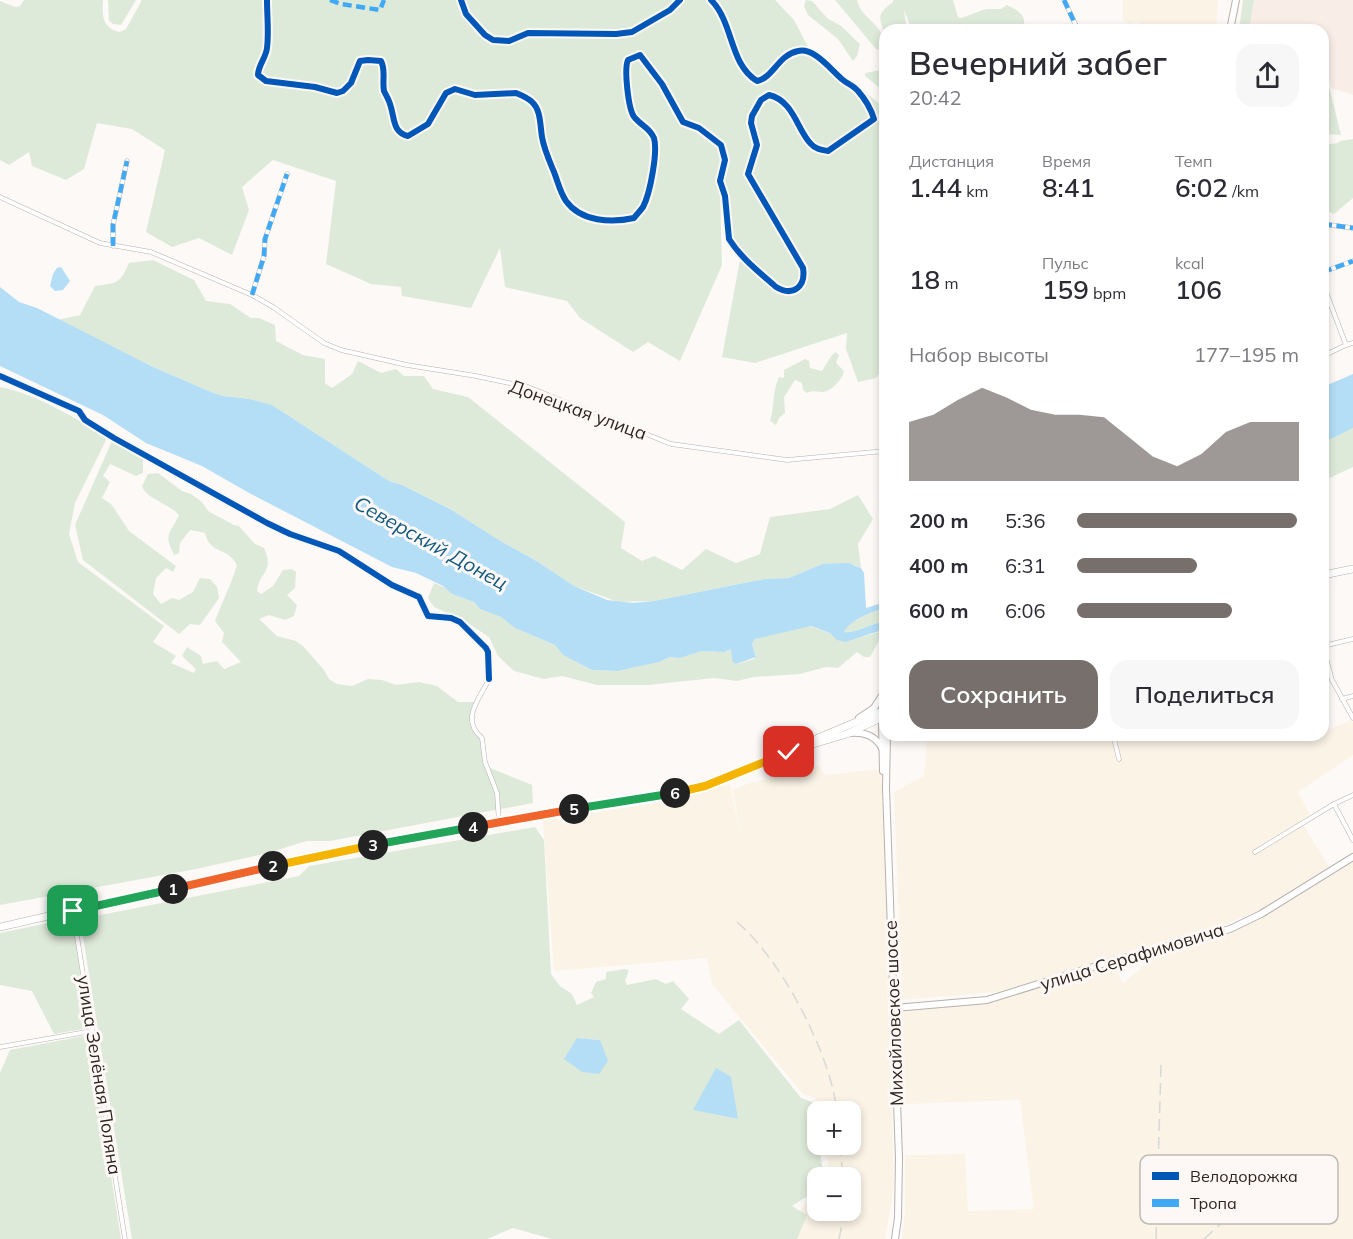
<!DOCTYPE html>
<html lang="ru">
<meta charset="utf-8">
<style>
:root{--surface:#fff;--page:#f7f7f7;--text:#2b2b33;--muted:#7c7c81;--accent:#766f6c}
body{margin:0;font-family:Mulish,sans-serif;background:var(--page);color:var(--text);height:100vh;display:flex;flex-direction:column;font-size:22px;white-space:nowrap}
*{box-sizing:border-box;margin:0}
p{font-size:20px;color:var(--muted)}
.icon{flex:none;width:33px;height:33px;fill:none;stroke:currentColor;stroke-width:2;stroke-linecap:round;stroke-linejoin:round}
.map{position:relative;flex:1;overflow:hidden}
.panel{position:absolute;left:879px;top:24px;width:450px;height:717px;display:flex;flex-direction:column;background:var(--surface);border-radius:18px;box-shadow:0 3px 9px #0003}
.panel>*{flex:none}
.tools{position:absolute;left:807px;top:1101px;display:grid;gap:12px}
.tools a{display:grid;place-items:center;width:54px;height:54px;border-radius:12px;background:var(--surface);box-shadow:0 3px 9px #0003;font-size:30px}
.pin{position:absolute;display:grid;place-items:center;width:51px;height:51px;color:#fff;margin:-26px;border-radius:12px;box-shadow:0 3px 9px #0006}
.km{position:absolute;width:30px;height:30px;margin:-15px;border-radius:50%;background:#222;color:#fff;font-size:16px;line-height:30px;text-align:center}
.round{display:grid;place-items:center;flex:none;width:63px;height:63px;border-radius:18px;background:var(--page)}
.summary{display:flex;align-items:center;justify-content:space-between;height:102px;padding:0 30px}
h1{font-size:33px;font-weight:600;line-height:45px}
.metrics{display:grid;grid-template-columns:repeat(3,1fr);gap:9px;height:102px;padding:6px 30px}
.metrics div{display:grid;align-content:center}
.metrics b{font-size:26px;font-weight:600}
.metrics small{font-size:16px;font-weight:400}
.metrics p{font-size:16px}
.chart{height:168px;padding:12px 30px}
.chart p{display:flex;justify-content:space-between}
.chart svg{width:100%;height:108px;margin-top:6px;fill:var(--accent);opacity:.7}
.primary-button{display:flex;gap:12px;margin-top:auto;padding:12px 30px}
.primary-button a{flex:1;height:69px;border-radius:18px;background:var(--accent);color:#fff;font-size:24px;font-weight:600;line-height:69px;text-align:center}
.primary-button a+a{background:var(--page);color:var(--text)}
ul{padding:0 30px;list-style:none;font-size:20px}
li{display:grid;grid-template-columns:96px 72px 1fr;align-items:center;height:45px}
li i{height:15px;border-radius:8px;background:var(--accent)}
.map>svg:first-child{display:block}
</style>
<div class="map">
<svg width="1353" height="1239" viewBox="0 0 1353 1239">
<rect width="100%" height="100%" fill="#fcf9f7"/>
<polygon fill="#f9ede7" points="1254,0 1353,0 1353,95 1331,88 1323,54 1323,30 1249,30"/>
<g fill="#fbf3e6">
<polygon points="1123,0 1218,0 1216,30 1148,30 1145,25 1136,22 1130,24 1123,20"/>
<polygon points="1351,720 1353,723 1353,755 1298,792 1310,814 1301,821 1329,867 1262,909 1219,927 1130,951 1006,991 902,1000 894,792 924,776 927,740 944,735 1323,735 1323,732"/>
<polygon points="819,766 825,775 881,769 888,930 894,1187 885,1239 778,1239 817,1190 818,1210 850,1210 850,1178 828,1177 830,1174 825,1145 850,1144 850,1112 819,1111 816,1098 803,1094 712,984 707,958 554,971 543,820 557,819 566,825 577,823 580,815 661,802 667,804 675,803 680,799 730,784 742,843 733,790 747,784"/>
<polygon points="1353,862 1353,1239 902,1239 905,1211 905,1155 965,1154 968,1211 1034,1209 1020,1100 904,1104 902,1011 985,1003 1115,964 1123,984 1154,956 1224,934 1258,918"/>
</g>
<g fill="#deead9" fill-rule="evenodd">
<path d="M24 0H103C102 16 102 28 120 32L126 29 142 0H775L794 20 808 47 885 108V365L876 378 858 382 846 349 847 333 755 363 722 357 742 249 733 240 725 184 720 189 722 265 680 361 648 342 633 352 580 318 567 301 505 287 500 248 471 308 402 296 401 287 371 284 326 264 336 181 273 160 242 187 249 210 232 255 199 238 172 247 146 232 165 150 132 129 97 123 84 169 66 180 32 166 29 152 9 165 0 160V1L15 7 20 6Z"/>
<polygon points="108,0 136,0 121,25 113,24 109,20"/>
<polygon points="806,0 812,1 827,18 841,26 860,44 857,56 853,61 838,39 808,15 804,6"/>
<path d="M835 0H857C862 22 885 21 885 51L876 49Z"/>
<path d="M893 0H953L958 17 961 18 986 9H1001L1007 5C1018 10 1029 17 1022 30H912L904 10 907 30H885V34C878 16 877 14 893 2Z"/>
<polygon points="1243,0 1254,0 1249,30 1239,30"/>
<polygon points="1323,62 1341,135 1323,134"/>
<polygon points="880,70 885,74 885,92 865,76 865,73"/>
<polygon points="1353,139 1353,198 1334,214 1323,209 1323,145 1338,143 1340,141"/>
<path d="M153 260 194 280 206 301 230 304 251 318H259L275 325 276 341 303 355 325 359V383L332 388 352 374 358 361 381 373 396 369 404 376H424L433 389 468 397 625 522 621 548 642 561 654 556 682 570 706 549 736 563 760 554 770 517 830 509 858 495 873 519 858 544 861 568 855 565 822 564 789 578 764 579 654 601 618 602 574 586 538 562 499 540 450 509 402 485 389 481 272 405 250 399 223 396 211 392 151 366 58 320 80 315 95 286C117 283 120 284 129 263Z"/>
<path d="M836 352 839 355 836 363 844 371C843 379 831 392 822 392 815 392 814 390 807 393L803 390 802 383 795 380 784 397 785 413 779 418 776 425 770 421C775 406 772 391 779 377L784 378V370L805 359 809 361 810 368 822 371 832 355Z"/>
<path d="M0 387C38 394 74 419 108 436L75 503 69 534 78 562 164 626 153 642 176 656 171 663 194 673 196 669 182 656 187 647 201 656 203 664 217 661 224 669 241 662 222 642 224 633 215 621C222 602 231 585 237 565 227 546 210 555 205 533L190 530 180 543 179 553 174 555C163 533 170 535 179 515 168 503 146 499 142 486L148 474 158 473 182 491 191 494 202 502 208 511 234 525 239 526 255 544 264 548C275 572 259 572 257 591L261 594 273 586 283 570 292 569 296 572 295 588 287 595 297 605 294 616 285 620 269 615 259 619 277 636 296 641 304 647 324 670 329 679 337 684 352 686 368 679 382 680 396 685 419 682 437 686 458 702H478L471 725 482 738 488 767 532 785 533 803 330 841H307L264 854 196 869 0 905Z"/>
<polygon points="1353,428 1353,467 1323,481 1323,443"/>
<polygon points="112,441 143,458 143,473 136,476 110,464 103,476 110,482 102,498 112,505 129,531 176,566 173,572 166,568 156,578 153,594 161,604 172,598 179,600 193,592 200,578 210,579 217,587 219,598 200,625 190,624 179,634 83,560 75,525"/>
<polygon points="434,583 446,588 452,594 474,602 480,609 501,617 520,630 555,645 563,655 592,670 618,671 659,662 670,657 680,658 702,651 724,652 731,649 732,661 737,664 754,659 756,656 752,644 755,639 809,626 830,633 846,642 885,630 870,657 864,657 857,652 838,668 826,667 800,674 754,677 737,681 714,678 648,685 597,685 562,676 544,679 514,671 498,656 489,637 463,620 434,607 428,598"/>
<path d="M885 608V621C873 623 853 634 844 632 849 620 872 612 885 608Z"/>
<path d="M535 827 544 840 551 974 560 986 572 994 577 1005 594 997 591 993 596 982 606 979V972L625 969 629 970 625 981 627 985 656 979 666 984 673 981 689 999 681 1009 719 1034 739 1020 801 1098 812 1102 824 1177 818 1178 817 1190 792 1206 807 1215 797 1239H552L513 1228 487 1239H132L80 919 299 876 309 866ZM578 1038 600 1040 564 1059ZM716 1069 732 1092 738 1119 694 1110Z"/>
<polygon points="72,918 89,1028 54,1034 32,991 0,985 0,933"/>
<polygon points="89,1035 121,1239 0,1239 0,1073 10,1050"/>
</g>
<g fill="#b4ddf6">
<polygon points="61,267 70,281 63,290 55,291 50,286 53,274 57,268"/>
<path d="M0 287 19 302 37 308 151 366 211 392 223 396 250 399 272 405 389 481 402 485 450 509 499 540 538 562 574 586 607 600 633 603 654 601 764 579 789 578 822 564 848 563 861 568 864 573 866 608 885 602V608C871 612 850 620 844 632 853 634 874 623 885 621V629L846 642 837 640 830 633 811 626 755 639 752 644 756 657 736 664 732 661 731 649 724 652 702 651 680 658 670 657 659 662 618 671 592 670 563 655 555 645 515 628 501 617 480 609 474 602 452 594 443 586 416 573 392 567 251 494 202 466 146 443 103 415 0 366Z"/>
<polygon points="1353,374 1353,428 1323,443 1323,387"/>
<polygon points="577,1038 600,1040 608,1061 599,1074 582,1072 564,1059"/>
<polygon points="716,1068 731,1077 738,1119 693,1110"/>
</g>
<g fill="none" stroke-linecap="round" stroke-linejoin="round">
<defs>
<g id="street">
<polyline points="1064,0 1078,30"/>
<polyline points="0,197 100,243 151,252 252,295 273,307 324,343 341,350 407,365 476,376 528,387 671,444 787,460 885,451"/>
<polyline points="1323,224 1353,228"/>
<polyline points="113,246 113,225 127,161"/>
<polyline points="1323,272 1353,261"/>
<polyline points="1323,284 1346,345 1323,356"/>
<polyline points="252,295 264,256 265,239 287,174"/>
<polyline points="1346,345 1353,343"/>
<polyline points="1323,646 1353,639"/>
<polyline points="1323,647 1332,680 1353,718"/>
<path d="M489 679C479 700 460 719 482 738L485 762 497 793 499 822"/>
<polyline points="1342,699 1353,696"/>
<polyline points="1113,735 1119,759"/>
<polyline points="1334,804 1353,840"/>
<polyline points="1255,852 1334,804 1353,795"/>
<polyline points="73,911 125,1239"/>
<polyline points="0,1047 92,1031"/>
</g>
<g id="secondary">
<polyline points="1230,30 1236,0"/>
<polyline points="859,718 874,708 885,691"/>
<path d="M850 733C864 732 875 735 882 748"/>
<polyline points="887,735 886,788 899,1158 898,1218 895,1239"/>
<polyline points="883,771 882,723 885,703"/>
<polyline points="895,1008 987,1000 1109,962 1230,929 1261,914 1353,857"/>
</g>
<g id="primary">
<polyline points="1323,575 1353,569"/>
<polyline points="813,744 847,734 885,716"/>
<polyline points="0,927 192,883 396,840 669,794 705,786 807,745 818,738 885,710"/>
</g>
</defs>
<use href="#street" stroke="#b7b1ae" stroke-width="5"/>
<use href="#secondary" stroke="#b7b1ae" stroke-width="8"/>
<use href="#primary" stroke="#b7b1ae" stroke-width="8"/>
<use href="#street" stroke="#fffefe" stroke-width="4"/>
<use href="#secondary" stroke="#fffefe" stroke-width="6"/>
<use href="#primary" stroke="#fffefe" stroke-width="7"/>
<g stroke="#d9d8d7" stroke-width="1.5" stroke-dasharray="12 6" stroke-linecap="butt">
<path d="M737 922C781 959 831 1054 837 1112"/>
<polyline points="840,1144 843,1178"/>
<polyline points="839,1239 845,1210"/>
<polyline points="1156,1239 1161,1065"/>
<polyline points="1204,1239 1247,1200"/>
</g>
<g stroke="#3fa9f5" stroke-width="4.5" stroke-dasharray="9 4.5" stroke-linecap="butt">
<polyline points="330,0 341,4 380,10 384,0"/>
<polyline points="1064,0 1078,30"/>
<polyline points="1323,224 1353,228"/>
<polyline points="113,246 113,225 127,161"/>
<polyline points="1323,272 1353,261"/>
<polyline points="252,295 264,256 265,239 287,174"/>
</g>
<defs>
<g id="cycleway">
<path d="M267 0C267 16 269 32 267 48 266 58 258 65 258 75L266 81 315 87 337 93 343 91 351 83 360 61 368 60 381 61C386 70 382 81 384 91 386 95 389 100 390 104 395 118 392 132 408 136L428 124 446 93 455 89 475 95 516 93C521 95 528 98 532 102 541 110 540 125 542 137 544 149 549 160 554 172 558 182 560 192 566 201 581 222 612 223 634 218 637 214 641 210 643 207 650 194 658 152 654 138 650 128 642 126 635 118 628 111 624 68 628 60L640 55 662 84 683 122 699 128 721 145 725 160 720 181 725 196 729 239C741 258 759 272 776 287 793 297 806 287 803 268L748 174 757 145 751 123 752 116 761 100 769 95C794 101 797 130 811 144 815 149 822 150 828 151L874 119C871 109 865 99 858 91 854 86 848 84 843 80 831 70 814 47 798 51 778 55 774 77 757 81 729 64 734 23 711 0"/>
<polyline points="461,0 466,14 485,35 493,40 509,41 528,33 616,34 632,32 670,10 680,0"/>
<polyline points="0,376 79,411 85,420 114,438 267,523 290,534 339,551 392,585 419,597 428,616 451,618 460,622 486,648 488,652 489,679"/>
</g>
</defs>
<use href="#cycleway" stroke="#fdf8f6" stroke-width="10"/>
<use href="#cycleway" stroke="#0057b8" stroke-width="6"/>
</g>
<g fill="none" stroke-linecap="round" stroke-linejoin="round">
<defs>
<polyline id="split-1" points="73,911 173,889"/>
<polyline id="split-2" points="173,889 273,866"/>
<polyline id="split-3" points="273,866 373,845"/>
<polyline id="split-4" points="373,845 473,827"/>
<polyline id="split-5" points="473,827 574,809"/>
<polyline id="split-6" points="574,809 675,793"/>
<polyline id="split-7" points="675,793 705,786 789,752"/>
</defs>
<use href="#split-1" stroke="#fff" stroke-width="12"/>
<use href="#split-2" stroke="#fff" stroke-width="12"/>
<use href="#split-3" stroke="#fff" stroke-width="12"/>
<use href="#split-4" stroke="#fff" stroke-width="12"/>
<use href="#split-5" stroke="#fff" stroke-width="12"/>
<use href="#split-6" stroke="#fff" stroke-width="12"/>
<use href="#split-7" stroke="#fff" stroke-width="12"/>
<use href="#split-1" stroke="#22a559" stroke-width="8"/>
<use href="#split-2" stroke="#f0652b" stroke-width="8"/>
<use href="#split-3" stroke="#f5b400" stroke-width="8"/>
<use href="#split-4" stroke="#22a559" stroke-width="8"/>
<use href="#split-5" stroke="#f0652b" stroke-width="8"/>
<use href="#split-6" stroke="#22a559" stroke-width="8"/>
<use href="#split-7" stroke="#f5b400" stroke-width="8"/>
</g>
<g text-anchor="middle" stroke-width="6" stroke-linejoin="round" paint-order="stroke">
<g font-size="18" fill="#2e2521" stroke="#fdf8f6">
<text transform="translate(578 410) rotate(20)" y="6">Донецкая улица</text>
<text transform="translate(1132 957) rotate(-17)" y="6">улица Серафимовича</text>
<text transform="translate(894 1013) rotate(-92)" y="6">Михайловское шоссе</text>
<text transform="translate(99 1075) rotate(81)" y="6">улица Зелёная Поляна</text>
</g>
<g font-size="20" font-style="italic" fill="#105a7d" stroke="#fdf8f6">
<text transform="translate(431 543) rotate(29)" y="7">Северский Донец</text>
</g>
</g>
<rect x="1140" y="1155" width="198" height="69" rx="9" fill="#fdf8f6" stroke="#bfb9b6" stroke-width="1.5"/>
<rect x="1152" y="1172" width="27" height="8" fill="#0057b8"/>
<rect x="1152" y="1199" width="27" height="8" fill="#3fa9f5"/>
<g font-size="16" fill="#2e2521">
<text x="1190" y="1182">Велодорожка</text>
<text x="1190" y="1209">Тропа</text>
</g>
</svg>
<div class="tools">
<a>+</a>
<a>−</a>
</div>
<div class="pin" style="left:73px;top:911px;background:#1e9e55"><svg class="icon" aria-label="arrive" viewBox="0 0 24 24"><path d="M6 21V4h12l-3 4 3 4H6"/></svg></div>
<div class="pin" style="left:789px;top:752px;background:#d93025"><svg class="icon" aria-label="check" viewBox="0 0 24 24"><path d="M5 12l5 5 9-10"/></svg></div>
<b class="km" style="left:173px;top:889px">1</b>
<b class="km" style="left:273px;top:866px">2</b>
<b class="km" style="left:373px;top:845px">3</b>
<b class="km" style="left:473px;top:827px">4</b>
<b class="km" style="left:574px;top:809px">5</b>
<b class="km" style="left:675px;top:793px">6</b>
<section class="panel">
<div class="summary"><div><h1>Вечерний забег</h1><p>20:42</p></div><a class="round"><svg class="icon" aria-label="share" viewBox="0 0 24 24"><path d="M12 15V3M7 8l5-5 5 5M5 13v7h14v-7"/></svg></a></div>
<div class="metrics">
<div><p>Дистанция</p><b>1.44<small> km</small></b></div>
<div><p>Время</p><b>8:41</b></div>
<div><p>Темп</p><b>6:02<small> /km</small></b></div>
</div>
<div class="metrics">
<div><b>18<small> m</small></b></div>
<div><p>Пульс</p><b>159<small> bpm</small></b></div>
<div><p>kcal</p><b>106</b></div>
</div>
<div class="chart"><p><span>Набор высоты</span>177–195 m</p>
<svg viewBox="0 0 160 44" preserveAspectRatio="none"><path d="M0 44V20L10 17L20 11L30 6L40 10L50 15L60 17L70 17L80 18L90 26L100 34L110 38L120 33L130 24L140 20L150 20L160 20V44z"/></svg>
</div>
<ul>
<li><b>200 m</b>5:36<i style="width:99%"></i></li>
<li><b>400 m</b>6:31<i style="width:54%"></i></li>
<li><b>600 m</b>6:06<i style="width:70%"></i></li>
</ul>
<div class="primary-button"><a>Сохранить</a><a>Поделиться</a></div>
</section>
</div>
